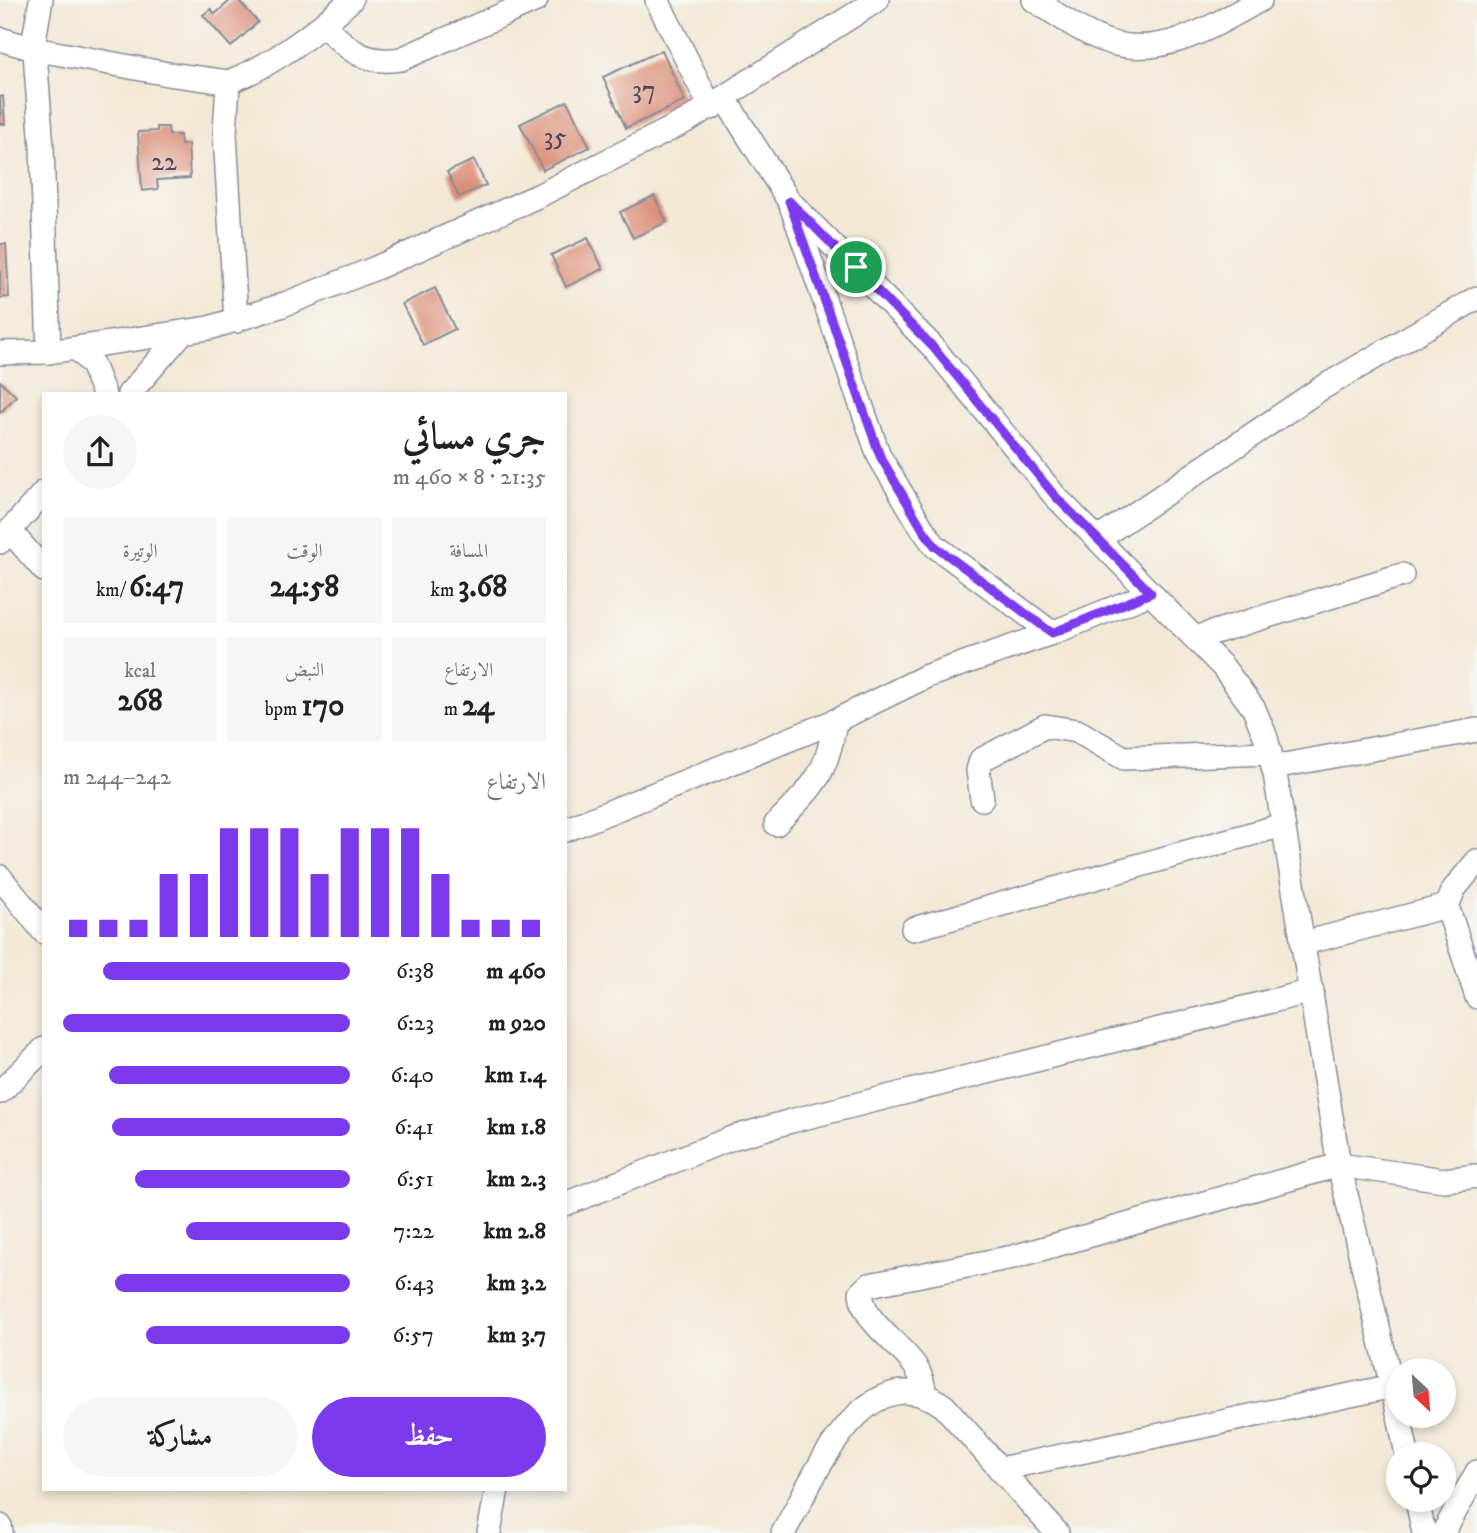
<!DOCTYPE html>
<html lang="ar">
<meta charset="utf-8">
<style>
:root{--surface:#fff;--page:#f6f6f6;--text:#202124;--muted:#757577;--accent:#7c3aed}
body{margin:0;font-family:"IM FELL DW Pica",Amiri,serif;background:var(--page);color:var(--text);direction:rtl;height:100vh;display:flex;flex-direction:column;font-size:26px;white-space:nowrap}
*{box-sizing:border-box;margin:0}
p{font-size:23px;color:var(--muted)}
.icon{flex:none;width:38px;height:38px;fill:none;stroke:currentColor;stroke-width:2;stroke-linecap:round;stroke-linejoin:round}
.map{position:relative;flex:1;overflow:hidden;direction:ltr}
.panel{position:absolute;left:42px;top:392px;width:525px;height:1099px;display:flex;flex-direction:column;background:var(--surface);border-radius:0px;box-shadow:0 4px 10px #0003;direction:rtl}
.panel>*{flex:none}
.needle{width:46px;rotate:154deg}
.controls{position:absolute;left:1386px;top:1358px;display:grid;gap:14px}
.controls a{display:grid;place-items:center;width:70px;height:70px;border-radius:50%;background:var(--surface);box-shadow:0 4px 10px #0003;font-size:35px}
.pin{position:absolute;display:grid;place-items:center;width:60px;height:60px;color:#fff;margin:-30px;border:4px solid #fff;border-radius:50%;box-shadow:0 2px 7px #0007}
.round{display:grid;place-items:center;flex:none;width:74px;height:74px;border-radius:37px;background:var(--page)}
.overview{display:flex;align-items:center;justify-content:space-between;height:119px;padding:0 21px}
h1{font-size:38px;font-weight:800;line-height:52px}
.stats{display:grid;grid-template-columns:repeat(3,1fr);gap:10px;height:119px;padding:7px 21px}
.stats div{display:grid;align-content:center;border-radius:0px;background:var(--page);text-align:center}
.stats b{font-size:30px;font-weight:800}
.stats small{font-size:19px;font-weight:400}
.stats p{font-size:19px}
.chart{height:196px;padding:14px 21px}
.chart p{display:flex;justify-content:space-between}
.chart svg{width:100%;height:126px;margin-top:7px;stroke:var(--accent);stroke-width:6}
.action{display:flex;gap:14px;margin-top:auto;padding:14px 21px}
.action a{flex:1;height:80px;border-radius:42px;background:var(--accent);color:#fff;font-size:28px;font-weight:800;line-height:80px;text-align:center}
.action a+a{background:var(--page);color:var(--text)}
ul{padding:0 21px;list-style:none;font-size:23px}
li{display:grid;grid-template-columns:112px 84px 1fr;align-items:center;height:52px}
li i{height:18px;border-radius:9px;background:var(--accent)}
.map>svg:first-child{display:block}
</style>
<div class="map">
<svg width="1477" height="1533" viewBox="0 0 1477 1533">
<rect width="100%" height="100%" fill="#f6f6f2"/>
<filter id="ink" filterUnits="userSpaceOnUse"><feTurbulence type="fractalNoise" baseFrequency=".0143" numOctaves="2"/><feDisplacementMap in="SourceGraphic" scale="14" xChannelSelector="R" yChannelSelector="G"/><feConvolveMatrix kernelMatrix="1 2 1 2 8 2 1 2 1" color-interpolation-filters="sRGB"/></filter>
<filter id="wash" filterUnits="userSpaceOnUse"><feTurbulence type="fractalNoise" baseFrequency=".00686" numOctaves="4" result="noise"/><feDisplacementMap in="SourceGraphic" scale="28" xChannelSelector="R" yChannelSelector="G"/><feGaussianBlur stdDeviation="1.57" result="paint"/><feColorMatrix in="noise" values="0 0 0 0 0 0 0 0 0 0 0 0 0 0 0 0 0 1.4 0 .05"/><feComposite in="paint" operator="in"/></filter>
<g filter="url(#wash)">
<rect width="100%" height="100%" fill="#f3e8d5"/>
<g id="blocks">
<g fill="#db8f78">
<polygon points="231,0 238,0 258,22 231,47 203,15 211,9 215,14"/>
<polygon points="662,50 685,101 626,128 603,77"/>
<polygon points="3,96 5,124 0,124 0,97"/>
<polygon points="567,101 590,147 543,170 520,124"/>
<polygon points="157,127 168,127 169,135 180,135 181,145 188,144 190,178 157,180 158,189 142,191 138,132 157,131"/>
<polygon points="474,160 486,185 459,197 447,172"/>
<polygon points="654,196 667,222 633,238 620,212"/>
<polygon points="588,238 603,269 566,287 551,255"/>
<polygon points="0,244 6,244 9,297 0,298"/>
<polygon points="435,288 455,329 423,345 402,304"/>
<polygon points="0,381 16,396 0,413"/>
</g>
</g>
</g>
<g filter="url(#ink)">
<use href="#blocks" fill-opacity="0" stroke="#878c9a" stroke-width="2"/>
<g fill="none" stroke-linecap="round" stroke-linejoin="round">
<defs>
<g id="minor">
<polyline points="41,0 34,39 42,148 49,352"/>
<polyline points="657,0 711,108"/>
<path d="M1034 0C1058 15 1082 33 1109 42 1163 59 1215 25 1260 0"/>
<path d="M324 25C348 50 365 65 401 59L536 0"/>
<polyline points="0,39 34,49 168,74 228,82 225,134 236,321"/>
<path d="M228 82C274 65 315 33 351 0"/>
<polyline points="725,99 789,201 932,346 1055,496 1223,667 1254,709 1266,738 1275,774 1339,1165 1398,1412"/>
<polyline points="792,208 879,456 922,528 935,546 1052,633"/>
<polyline points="77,349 92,364 104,394"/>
<polyline points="0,353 49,352 209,328 280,306 376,268 540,195 688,120 877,0"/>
<polyline points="129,394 183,332"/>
<polyline points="10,531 44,570"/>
<polyline points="1098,539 1320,389 1477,298"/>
<polyline points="0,542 44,492"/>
<polyline points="1195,638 1402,575"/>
<polyline points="1273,767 1477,730"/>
<polyline points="982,799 978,770 981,760 1045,726 1077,731 1124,758 1270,753"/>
<path d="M776 824C813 786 827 776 835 721"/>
<polyline points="565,830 835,721 927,676 1052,633 1151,593"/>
<polyline points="1477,861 1454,889 1447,906 1477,997"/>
<polyline points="0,877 44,932"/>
<polyline points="913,929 1283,825"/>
<polyline points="1304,943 1447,906"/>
<polyline points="0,1092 44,1049"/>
<polyline points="565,1204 732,1138 791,1121 1312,991"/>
<path d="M924 1396C926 1351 865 1335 861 1293L869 1285 1013 1257 1339 1165 1444 1180 1477 1176"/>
<polyline points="1399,1416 1407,1454"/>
<polyline points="1000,1469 1393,1386"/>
<polyline points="1417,1500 1424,1533"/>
<polyline points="0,1526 1,1533"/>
<polyline points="489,1533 497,1489"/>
<path d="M783 1533C813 1482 863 1349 944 1406L1057 1533"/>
<polyline points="1443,1533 1477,1472"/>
</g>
</defs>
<use href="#minor" stroke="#878c9a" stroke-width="26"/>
<use href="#minor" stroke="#fff" stroke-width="23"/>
</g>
</g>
<g fill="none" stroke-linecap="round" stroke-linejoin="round" filter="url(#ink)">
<defs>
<polygon id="route" points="789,201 932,346 1055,496 1151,593 1052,633 935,546 922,528 880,456"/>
</defs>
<use href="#route" stroke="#fff" stroke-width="14"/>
<use href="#route" stroke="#7c3aed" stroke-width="9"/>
</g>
<g text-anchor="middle" stroke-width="5" stroke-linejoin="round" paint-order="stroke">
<g font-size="26" fill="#4b4764">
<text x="644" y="98">37</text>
<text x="555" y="145">35</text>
<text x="164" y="170">22</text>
</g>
</g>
</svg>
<div class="controls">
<a><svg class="needle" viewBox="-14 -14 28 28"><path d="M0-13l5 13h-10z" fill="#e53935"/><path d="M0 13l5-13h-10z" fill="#757577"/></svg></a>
<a><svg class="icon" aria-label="locate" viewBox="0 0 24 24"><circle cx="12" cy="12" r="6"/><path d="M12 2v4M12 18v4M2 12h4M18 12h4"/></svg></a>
</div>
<div class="pin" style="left:856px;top:267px;background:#1e9e55"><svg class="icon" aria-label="arrive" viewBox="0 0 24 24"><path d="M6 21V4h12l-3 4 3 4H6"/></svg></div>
<section class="panel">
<div class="overview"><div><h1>جري مسائي</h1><p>21:35 · 8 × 460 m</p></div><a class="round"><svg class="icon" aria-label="share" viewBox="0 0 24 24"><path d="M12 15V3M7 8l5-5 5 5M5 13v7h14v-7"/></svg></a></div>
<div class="stats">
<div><p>المسافة</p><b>3.68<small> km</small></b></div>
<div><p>الوقت</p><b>24:58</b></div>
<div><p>الوتيرة</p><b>6:47<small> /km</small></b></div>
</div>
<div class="stats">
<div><p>الارتفاع</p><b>24<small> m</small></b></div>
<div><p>النبض</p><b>170<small> bpm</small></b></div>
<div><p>kcal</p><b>268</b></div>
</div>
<div class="chart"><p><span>الارتفاع</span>242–244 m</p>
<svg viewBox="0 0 160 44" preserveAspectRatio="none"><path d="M5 44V38M15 44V38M25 44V38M35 44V22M45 44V22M55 44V6M65 44V6M75 44V6M85 44V22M95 44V6M105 44V6M115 44V6M125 44V22M135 44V38M145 44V38M155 44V38"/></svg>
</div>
<ul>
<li><b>460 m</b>6:38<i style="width:86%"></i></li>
<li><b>920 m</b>6:23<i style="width:100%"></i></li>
<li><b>1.4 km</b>6:40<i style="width:84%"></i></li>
<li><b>1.8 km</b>6:41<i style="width:83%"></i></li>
<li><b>2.3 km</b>6:51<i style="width:75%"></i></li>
<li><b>2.8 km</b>7:22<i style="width:57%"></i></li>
<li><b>3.2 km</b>6:43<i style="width:82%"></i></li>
<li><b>3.7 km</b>6:57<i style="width:71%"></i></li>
</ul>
<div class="action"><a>حفظ</a><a>مشاركة</a></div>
</section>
</div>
